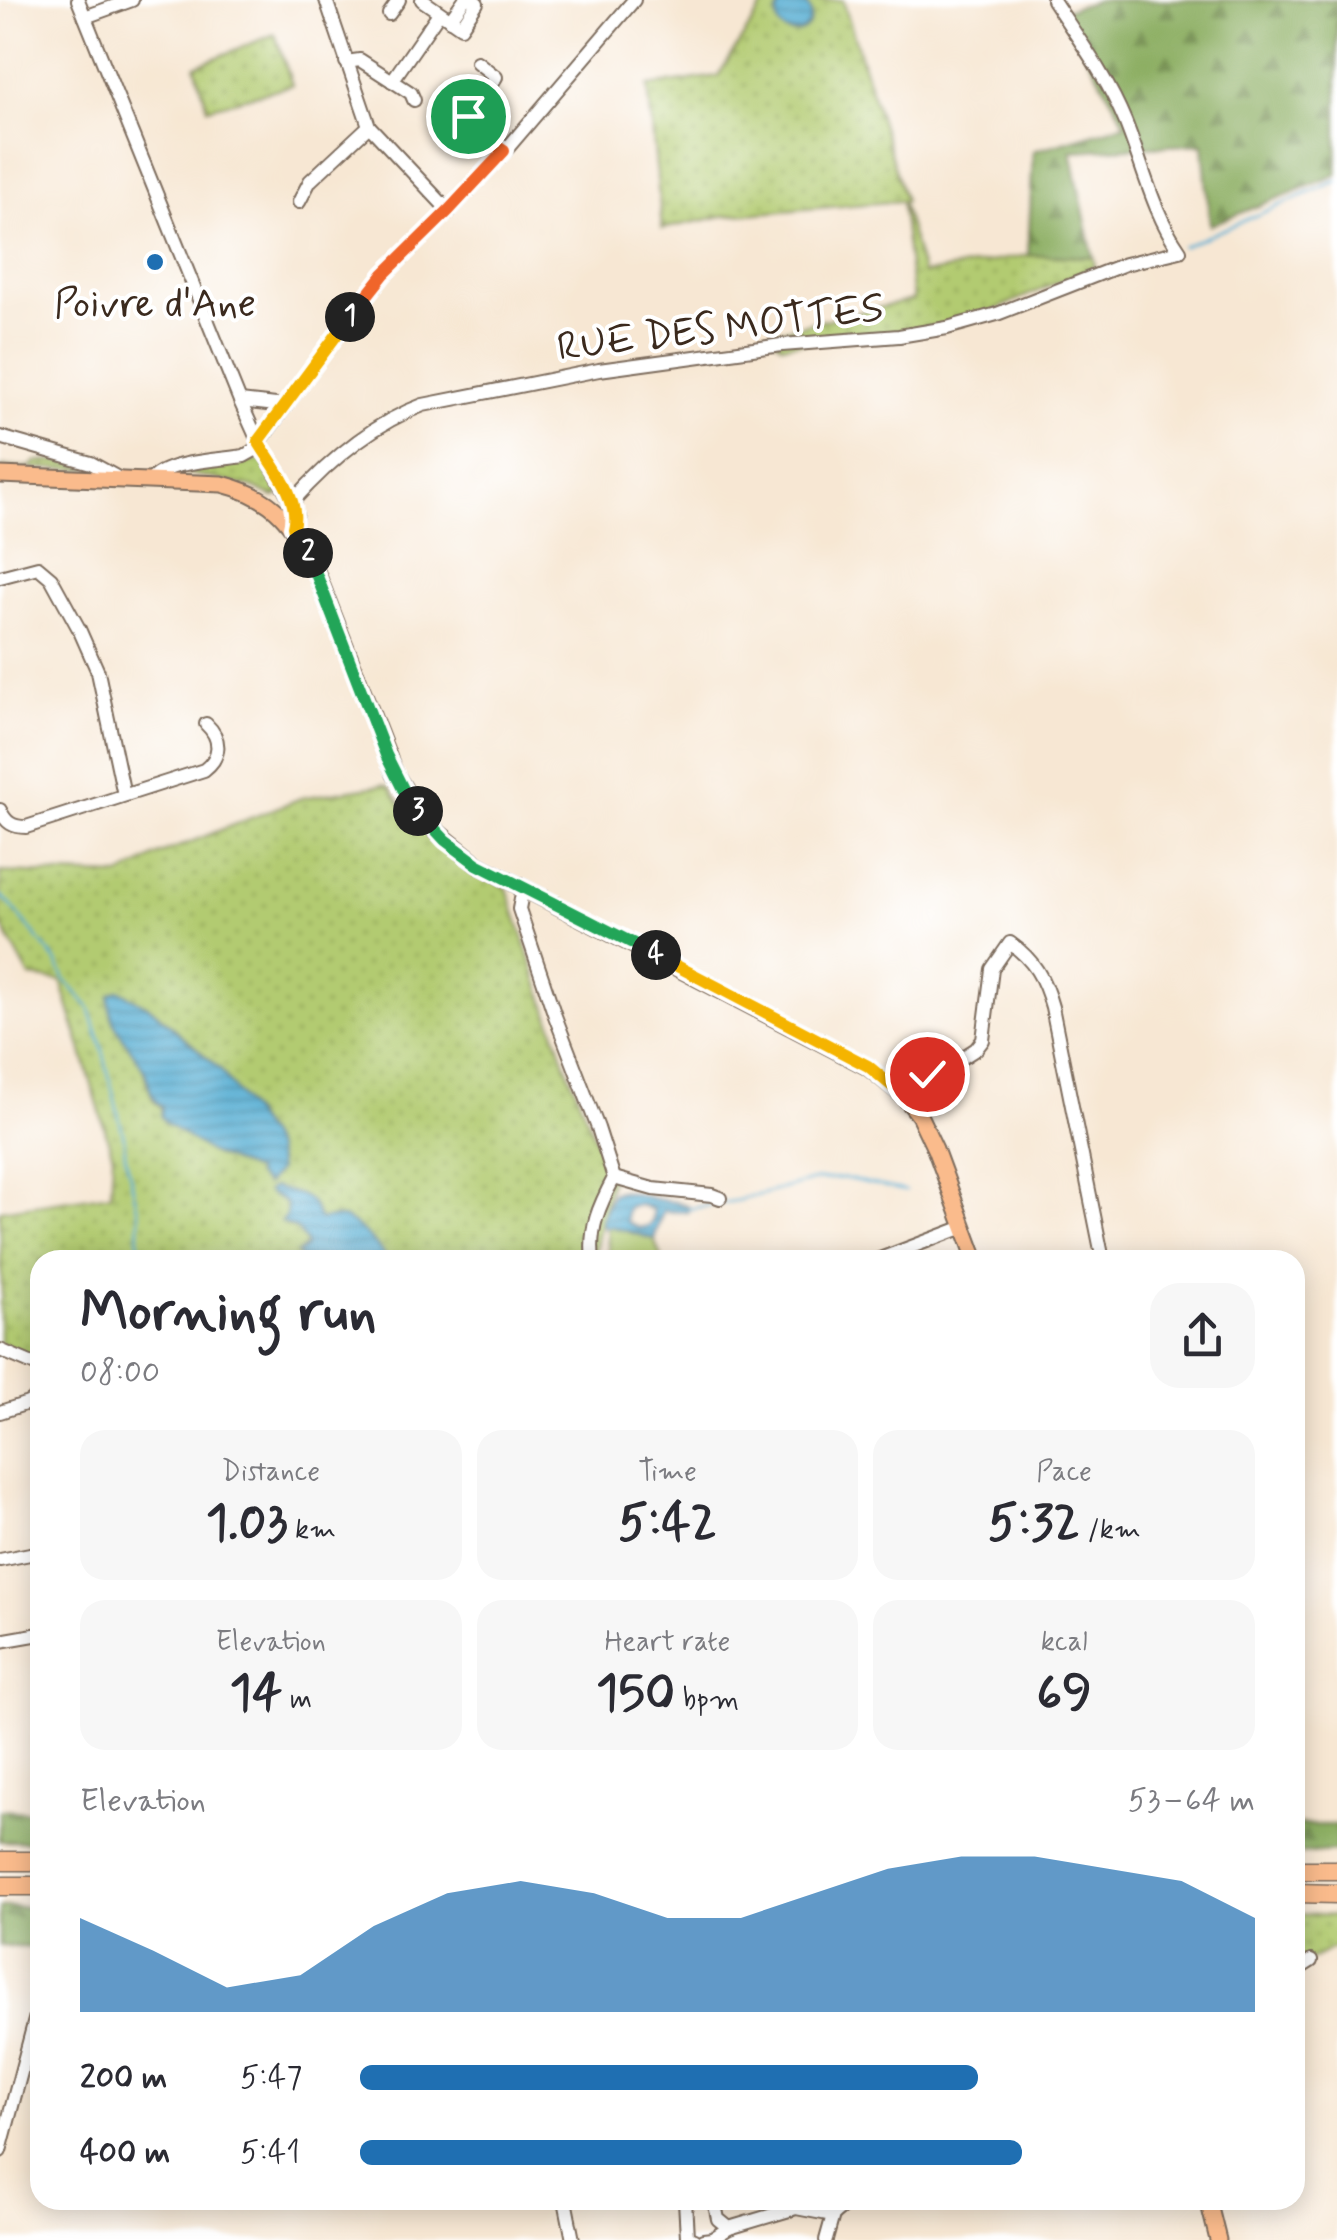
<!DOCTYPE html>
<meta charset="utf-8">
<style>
:root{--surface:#fff;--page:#f7f7f7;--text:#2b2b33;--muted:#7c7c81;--accent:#1f6fb2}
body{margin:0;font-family:Mynerve,sans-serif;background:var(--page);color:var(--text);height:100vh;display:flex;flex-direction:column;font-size:38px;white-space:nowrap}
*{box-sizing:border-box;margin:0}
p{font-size:32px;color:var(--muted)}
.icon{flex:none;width:55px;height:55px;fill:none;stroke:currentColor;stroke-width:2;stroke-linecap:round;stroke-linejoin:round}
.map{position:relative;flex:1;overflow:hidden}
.sheet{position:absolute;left:30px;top:1250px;width:1275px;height:960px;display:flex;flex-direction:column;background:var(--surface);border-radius:30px;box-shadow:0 5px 25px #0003}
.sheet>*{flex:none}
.pin{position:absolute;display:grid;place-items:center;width:85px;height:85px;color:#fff;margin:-42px;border:5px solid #fff;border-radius:50%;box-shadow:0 2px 10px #0007}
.km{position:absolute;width:50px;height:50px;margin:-25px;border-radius:50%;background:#222;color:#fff;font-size:28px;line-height:50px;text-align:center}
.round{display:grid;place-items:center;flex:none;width:105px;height:105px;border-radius:30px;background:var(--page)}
.summary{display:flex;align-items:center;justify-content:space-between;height:170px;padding:0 50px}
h1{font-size:55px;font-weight:800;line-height:75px}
.figures{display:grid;grid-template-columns:repeat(3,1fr);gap:15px;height:170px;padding:10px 50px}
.figures div{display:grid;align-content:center;border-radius:25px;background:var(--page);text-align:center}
.figures b{font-size:50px;font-weight:800}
.figures small{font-size:28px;font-weight:400}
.figures p{font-size:28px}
.chart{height:280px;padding:20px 50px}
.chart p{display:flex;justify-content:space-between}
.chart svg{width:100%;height:180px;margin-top:10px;fill:var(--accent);opacity:.7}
ul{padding:0 50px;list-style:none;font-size:32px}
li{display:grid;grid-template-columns:160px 120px 1fr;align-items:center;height:75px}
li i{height:25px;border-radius:12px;background:var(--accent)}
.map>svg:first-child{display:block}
</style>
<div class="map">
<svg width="1337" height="2240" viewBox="0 0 1337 2240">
<defs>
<pattern id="grass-dots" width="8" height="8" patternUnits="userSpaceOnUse" patternTransform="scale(2.5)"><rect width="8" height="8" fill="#b2cb71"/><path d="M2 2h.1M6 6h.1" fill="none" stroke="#9aae61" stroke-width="1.8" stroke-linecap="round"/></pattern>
<pattern id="forest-firs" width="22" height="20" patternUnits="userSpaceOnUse" patternTransform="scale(2.5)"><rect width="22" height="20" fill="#8daf63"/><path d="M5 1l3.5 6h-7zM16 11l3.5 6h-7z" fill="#748f51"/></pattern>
<pattern id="water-rules" width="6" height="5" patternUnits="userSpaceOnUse" patternTransform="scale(2.5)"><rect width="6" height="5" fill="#56aed3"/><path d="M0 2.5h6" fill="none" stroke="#488eab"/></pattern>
</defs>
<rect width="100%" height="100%" fill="#fff"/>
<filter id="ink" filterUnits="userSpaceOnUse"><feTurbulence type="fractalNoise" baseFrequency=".01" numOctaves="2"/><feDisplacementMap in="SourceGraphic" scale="20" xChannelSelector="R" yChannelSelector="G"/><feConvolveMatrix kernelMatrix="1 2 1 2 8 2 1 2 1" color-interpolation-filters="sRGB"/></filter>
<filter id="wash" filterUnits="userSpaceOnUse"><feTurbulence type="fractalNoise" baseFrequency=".0048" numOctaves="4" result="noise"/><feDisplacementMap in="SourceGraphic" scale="40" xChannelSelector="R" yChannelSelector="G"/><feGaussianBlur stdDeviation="2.25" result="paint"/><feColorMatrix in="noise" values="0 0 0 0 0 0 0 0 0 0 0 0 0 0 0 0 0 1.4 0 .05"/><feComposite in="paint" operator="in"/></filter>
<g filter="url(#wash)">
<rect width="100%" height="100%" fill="#f7e7d3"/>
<g fill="url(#grass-dots)" stroke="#767a48" stroke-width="2.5" fill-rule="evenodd">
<polygon points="767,0 843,0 905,201 902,202 923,274 1028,255 1093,257 1095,266 965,323 782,345 767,333 913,300 901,201 723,216 662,229 648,86 718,76"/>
<polygon points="275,34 292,85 208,108 195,66"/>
<polygon points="261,460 266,463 281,491 278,496 273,497 252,487 186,473 191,470"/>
<polygon points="37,461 64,462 88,468 88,470 0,467 30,467"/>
<path d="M383 785 390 787 402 806 442 848 461 862 507 888 565 1063 611 1179 593 1260H388L383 1253 340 1218 320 1220 290 1193 282 1190 281 1197 287 1205V1226L297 1229 306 1242V1247L300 1250 303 1260H40V1359L0 1344V1302L2 1298 0 1210 111 1194 113 1156 61 981 30 977 0 922V872L120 876 158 855 301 798ZM140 1002 151 1008 220 1069 267 1135 278 1163 255 1171 210 1153 153 1100 143 1068Z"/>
<polygon points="1295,1914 1337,1916 1337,1946 1295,1967"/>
</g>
<g fill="url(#forest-firs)" stroke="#646c40" stroke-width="2.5">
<polygon points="1099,0 1337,0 1337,175 1210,225 1203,144 1071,151 1093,257 1028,255 1033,151 1126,124 1061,11"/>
<polygon points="0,1810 40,1813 40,1842 0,1841"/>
<polygon points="1295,1825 1337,1825 1337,1851 1295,1854"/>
<polygon points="0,1907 40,1907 40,1948 0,1946"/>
</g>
<polygon fill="#b2cb71" stroke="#767a48" stroke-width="2.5" points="609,1226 654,1239 662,1260 609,1260 607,1229"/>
<g fill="url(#water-rules)" stroke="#486c78" stroke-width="2.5" fill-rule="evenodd">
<circle cx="794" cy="16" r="17"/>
<path d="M119 990 151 1008 220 1069 267 1135 275 1150 278 1170 266 1185 256 1176 255 1171 210 1153 165 1122 161 1116 162 1107C149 1097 150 1084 144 1070 132 1046 105 1024 110 995Z"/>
<path d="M273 1187C284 1191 304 1193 312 1204 316 1209 316 1215 320 1220 327 1219 338 1216 345 1219 357 1224 381 1249 388 1260L301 1259 297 1253 306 1247V1242L297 1229 281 1222 286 1215 287 1205C280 1196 272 1198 267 1191Z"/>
<path d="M618 1191C634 1192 647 1198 662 1200 673 1202 678 1201 688 1206V1212L663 1211 654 1239 610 1226 604 1228 601 1220 612 1194ZM641 1205 653 1210 652 1222 648 1226 638 1228 627 1222 626 1212 630 1206Z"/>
</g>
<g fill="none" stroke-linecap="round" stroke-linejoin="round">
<g stroke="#56aed3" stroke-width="2.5">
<polyline points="1182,247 1337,181"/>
<polyline points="0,895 10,904 56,961 65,980 89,1007 103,1051 124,1138 125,1154 139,1215 138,1260"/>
<polyline points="688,1209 740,1200 815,1180 843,1178 906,1191"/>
</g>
</g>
</g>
<g filter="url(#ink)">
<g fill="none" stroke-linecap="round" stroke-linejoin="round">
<defs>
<g id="minor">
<polyline points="78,0 240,401 258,441 292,502 296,515 293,527"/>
<polyline points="326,0 369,126 449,211"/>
<polyline points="422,0 461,27 477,3 472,0"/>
<polyline points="389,14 399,0"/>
<polyline points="85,17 132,0"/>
<polyline points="450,20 464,0"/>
<polyline points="346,62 360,60 411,93 414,100"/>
<polyline points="477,62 496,77 467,122 470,128 505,151"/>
<polyline points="392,81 439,13"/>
<polyline points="299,202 310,181 369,126"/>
<polyline points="240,401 285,406"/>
<polyline points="0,437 91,463 120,479"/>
<path d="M151 480C166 461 220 460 244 456L253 451 343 326 384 275 449 211 505 151 634 0"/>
<path d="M292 502C328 462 371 424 423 405L599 370 782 345 899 336 947 328 997 314 1125 264 1180 251C1152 211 1143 165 1125 121 1107 77 1079 40 1053 0"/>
<polyline points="0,577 38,567 51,578 79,629 98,672 124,795"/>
<path d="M0 810C6 823 13 827 26 827L204 770C221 757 222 739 206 724"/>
<path d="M523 888 519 909 555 1016 598 1128 614 1178C599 1206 589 1228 593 1260"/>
<path d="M904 1096 927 1074 965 1056 976 1049 983 1040 992 969 1010 943C1034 960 1044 978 1052 1007L1103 1260"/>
<polyline points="614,1178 653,1189 712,1195 720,1198"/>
<polyline points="877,1260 964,1227"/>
<polyline points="0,1350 40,1367"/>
<polyline points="0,1412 28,1403 40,1396"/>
<polyline points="0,1560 40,1552"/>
<polyline points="0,1641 40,1634"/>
<polyline points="1295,1971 1311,1961"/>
<polyline points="0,2151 40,2001"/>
<polyline points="565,2200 573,2240"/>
<polyline points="685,2200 687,2237 694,2240"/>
<polyline points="714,2200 718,2219 729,2228 796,2208 833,2215"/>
<polyline points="703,2240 712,2239 729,2228"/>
<polyline points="826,2240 833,2215 851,2200"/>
</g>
<g id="major">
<path d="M0 475 222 484C270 496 288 517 311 558L395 774 413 803 435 830 477 864 868 1067 904 1096 919 1115 935 1149 976 1260"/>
<polyline points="1208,2200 1218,2240"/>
</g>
<g id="highway">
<polyline points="0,1861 40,1861"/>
<polyline points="1295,1870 1337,1870"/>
<polyline points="0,1886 40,1886"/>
<polyline points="1295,1893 1337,1894"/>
</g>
</defs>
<use href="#minor" stroke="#7d6c5d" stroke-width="16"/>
<use href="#major" stroke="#7d6c5d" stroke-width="19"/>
<use href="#highway" stroke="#7d6c5d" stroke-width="21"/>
<use href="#minor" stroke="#fff" stroke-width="12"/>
<use href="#major" stroke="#fabb8c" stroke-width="15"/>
<use href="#highway" stroke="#fabb8c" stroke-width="18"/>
</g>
</g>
<g fill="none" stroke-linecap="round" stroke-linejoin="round" filter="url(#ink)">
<defs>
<polyline id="split-1" points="350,317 384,274 449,210 504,151 470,128 467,122 468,116"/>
<path id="split-2" d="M308 553 293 527C301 498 272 465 258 441L350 317"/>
<polyline id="split-3" points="308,553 386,755 403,789 418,811"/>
<polyline id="split-4" points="418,811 445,840 477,864 656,955"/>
<polyline id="split-5" points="656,955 868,1066 904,1096 927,1074"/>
</defs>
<use href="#split-1" stroke="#fff" stroke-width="20"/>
<use href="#split-2" stroke="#fff" stroke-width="20"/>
<use href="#split-3" stroke="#fff" stroke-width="20"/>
<use href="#split-4" stroke="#fff" stroke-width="20"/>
<use href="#split-5" stroke="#fff" stroke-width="20"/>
<use href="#split-1" stroke="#f0652b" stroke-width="12"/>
<use href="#split-2" stroke="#f5b400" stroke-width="12"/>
<use href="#split-3" stroke="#22a559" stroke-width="12"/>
<use href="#split-4" stroke="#22a559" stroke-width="12"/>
<use href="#split-5" stroke="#f5b400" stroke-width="12"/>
</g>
<circle fill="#1f6fb2" stroke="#fff" stroke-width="4" cx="155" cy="262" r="10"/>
<g text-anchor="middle" stroke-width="8" stroke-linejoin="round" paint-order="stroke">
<g font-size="40" fill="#3b2a1e" stroke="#fff">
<text x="155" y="316">Poivre d'Ane</text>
</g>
<g font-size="40" fill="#3b2a1e" stroke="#fff">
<text transform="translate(720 326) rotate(-7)" y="14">RUE DES MOTTES</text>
</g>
</g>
</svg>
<div class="pin" style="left:468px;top:116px;background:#1e9e55"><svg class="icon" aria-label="arrive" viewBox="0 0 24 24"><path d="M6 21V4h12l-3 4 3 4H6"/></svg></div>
<div class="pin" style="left:927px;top:1074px;background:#d93025"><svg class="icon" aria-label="check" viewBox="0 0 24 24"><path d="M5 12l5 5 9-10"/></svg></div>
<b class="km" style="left:350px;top:317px">1</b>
<b class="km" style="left:308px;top:553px">2</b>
<b class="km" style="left:418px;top:811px">3</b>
<b class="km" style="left:656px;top:955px">4</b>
<section class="sheet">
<div class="summary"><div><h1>Morning run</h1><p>08:00</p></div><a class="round"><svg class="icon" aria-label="share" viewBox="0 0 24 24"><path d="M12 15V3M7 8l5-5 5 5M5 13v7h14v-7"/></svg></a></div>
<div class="figures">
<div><p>Distance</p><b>1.03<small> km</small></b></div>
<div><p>Time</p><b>5:42</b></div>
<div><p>Pace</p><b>5:32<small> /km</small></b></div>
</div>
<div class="figures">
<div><p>Elevation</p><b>14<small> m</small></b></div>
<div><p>Heart rate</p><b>150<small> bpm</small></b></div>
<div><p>kcal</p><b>69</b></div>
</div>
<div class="chart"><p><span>Elevation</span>53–64 m</p>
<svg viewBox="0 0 160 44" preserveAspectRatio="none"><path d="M0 44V21L10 29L20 38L30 35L40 23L50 15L60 12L70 15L80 21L90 21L100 15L110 9L120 6L130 6L140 9L150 12L160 21V44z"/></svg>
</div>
<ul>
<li><b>200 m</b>5:47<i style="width:69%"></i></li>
<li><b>400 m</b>5:41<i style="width:74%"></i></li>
</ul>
</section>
</div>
